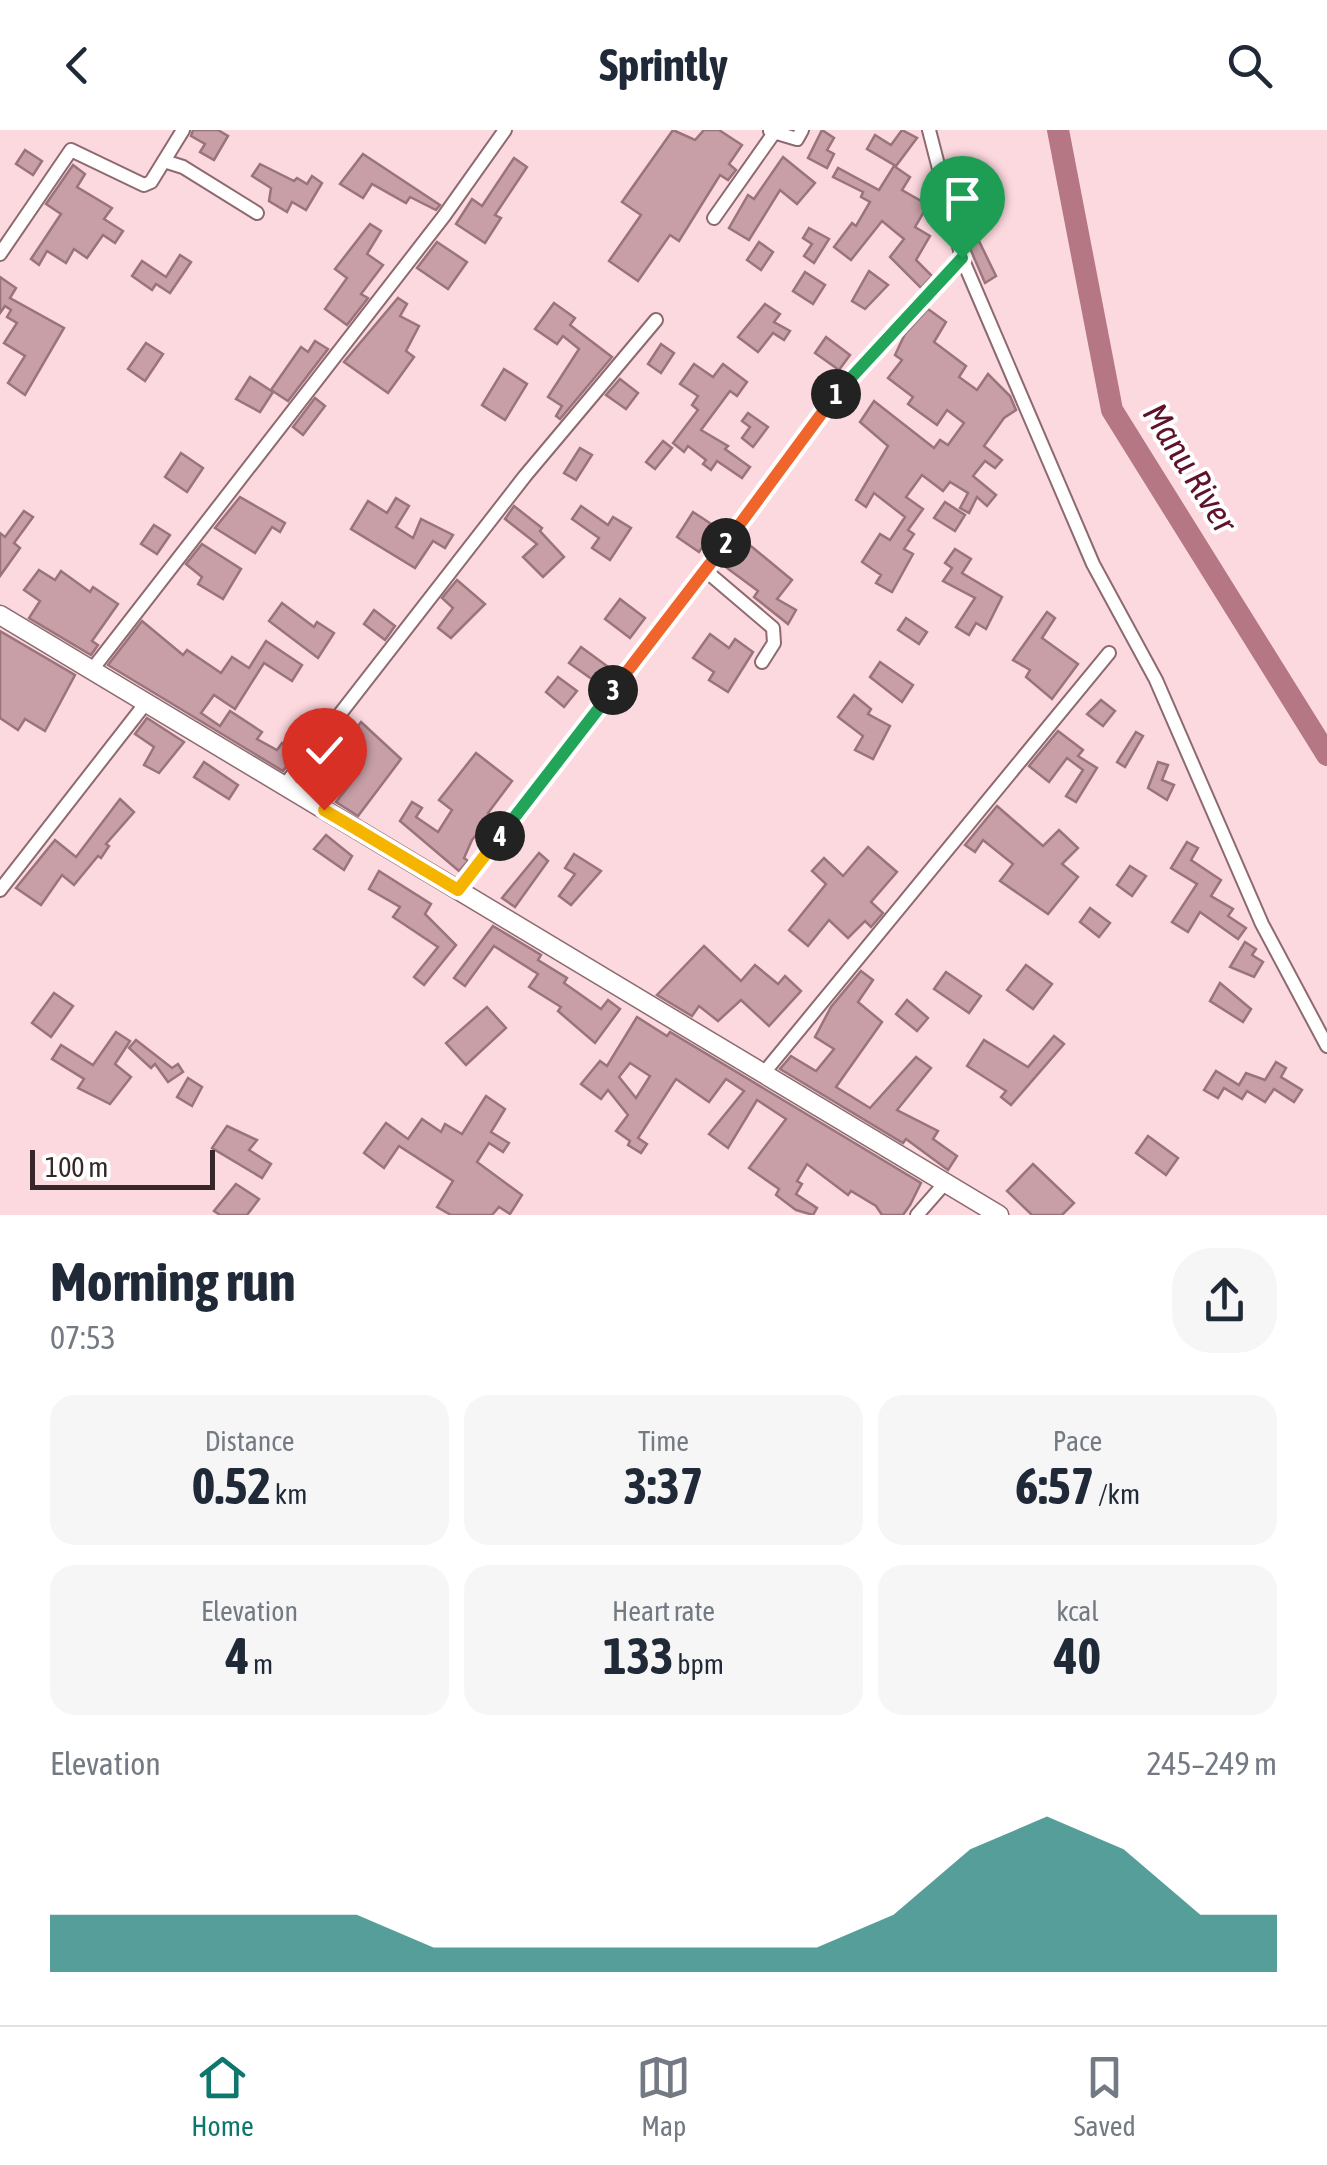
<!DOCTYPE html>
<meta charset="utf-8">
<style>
:root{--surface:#fff;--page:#f6f6f7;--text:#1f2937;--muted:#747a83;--line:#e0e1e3;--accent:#0f766e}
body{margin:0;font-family:"Asap Condensed",sans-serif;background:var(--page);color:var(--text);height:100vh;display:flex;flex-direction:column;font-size:38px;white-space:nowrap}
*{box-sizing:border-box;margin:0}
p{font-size:32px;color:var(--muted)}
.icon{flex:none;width:55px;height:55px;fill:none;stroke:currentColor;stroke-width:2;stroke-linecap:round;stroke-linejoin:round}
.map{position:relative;height:1085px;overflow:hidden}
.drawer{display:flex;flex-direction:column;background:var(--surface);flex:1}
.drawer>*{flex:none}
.scale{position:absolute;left:30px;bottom:25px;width:185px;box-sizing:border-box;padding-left:10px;border:5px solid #37272a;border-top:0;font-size:28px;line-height:35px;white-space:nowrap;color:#37272a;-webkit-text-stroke:8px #fff;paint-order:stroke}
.pin{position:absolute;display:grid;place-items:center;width:85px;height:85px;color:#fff;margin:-102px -42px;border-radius:50% 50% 50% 0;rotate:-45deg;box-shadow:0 0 10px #0007}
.pin .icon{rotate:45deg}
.km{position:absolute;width:50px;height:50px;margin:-25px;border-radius:50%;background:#222;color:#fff;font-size:28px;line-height:50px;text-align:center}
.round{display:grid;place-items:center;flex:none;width:105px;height:105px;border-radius:40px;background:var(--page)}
.overview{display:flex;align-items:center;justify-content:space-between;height:170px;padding:0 50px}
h1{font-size:55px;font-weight:700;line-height:75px}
.figures{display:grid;grid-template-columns:repeat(3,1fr);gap:15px;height:170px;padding:10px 50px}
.figures div{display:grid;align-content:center;border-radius:25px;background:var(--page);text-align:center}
.figures b{font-size:50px;font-weight:700}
.figures small{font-size:28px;font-weight:400}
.figures p{font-size:28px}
.chart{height:280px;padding:20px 50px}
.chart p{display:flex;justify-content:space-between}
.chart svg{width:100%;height:180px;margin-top:10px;fill:var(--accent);opacity:.7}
header{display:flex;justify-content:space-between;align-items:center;height:130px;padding:0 50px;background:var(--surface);font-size:45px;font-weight:700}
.menu{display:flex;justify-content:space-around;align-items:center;height:140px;border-top:2px solid var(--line);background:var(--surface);font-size:28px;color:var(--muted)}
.menu a{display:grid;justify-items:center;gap:5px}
.menu .active{color:var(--accent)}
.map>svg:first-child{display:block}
</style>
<header><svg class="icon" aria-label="back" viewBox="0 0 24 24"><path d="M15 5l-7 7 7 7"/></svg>Sprintly<svg class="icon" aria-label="search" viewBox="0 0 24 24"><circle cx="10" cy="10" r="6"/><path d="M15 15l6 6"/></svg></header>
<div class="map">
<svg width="1327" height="1085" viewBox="0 0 1327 1085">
<rect width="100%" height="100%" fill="#fcd9df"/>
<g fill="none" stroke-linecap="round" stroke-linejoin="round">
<polyline stroke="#b57784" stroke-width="22" points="1058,0 1112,280 1327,625"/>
</g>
<g fill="#c89fa7" stroke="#9a747b" stroke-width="2.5" fill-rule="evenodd">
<polygon points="193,0 218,0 228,6 214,30 200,22 205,14 191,6"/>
<polygon points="673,0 695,10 704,0 719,0 742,15 729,34 736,40 728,50 720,45 679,111 670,105 638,151 609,131 641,85 622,72"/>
<polygon points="822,0 834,8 827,20 834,24 827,38 808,28"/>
<polygon points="902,0 917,8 896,36 867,19 875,5 891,15"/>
<polygon points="25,20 42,31 33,45 16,34"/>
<polygon points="363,24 440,75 436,80 410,67 406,73 372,54 363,68 340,54"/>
<polygon points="783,27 815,53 797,74 780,60 749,110 729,98 748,65 754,69"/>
<polygon points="514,28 527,37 495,85 501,88 485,113 456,94 472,69 482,76"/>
<polygon points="260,34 294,51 297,48 307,54 312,46 322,53 306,80 292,72 287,82 269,71 271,58 252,46"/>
<polygon points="73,35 85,44 77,57 112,78 104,89 123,101 115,113 103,105 87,128 74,119 66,133 47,121 39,135 31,129 61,84 46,74"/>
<polygon points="894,36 910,47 902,60 928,75 915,97 930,106 916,130 932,146 921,158 890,127 904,109 882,91 851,130 834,117 852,93 856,96 870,72 861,67 863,62 833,47 838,38 879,60"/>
<polygon points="370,94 381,101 367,124 383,135 361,164 368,168 347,195 325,179 347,148 335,139"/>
<polygon points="809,98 829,109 814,133 804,126 812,114 803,108"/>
<polygon points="979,111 996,146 985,153 969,116"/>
<polygon points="437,112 467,132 448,159 417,138"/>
<polygon points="759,112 773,122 761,140 747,130"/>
<polygon points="180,125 191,132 170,163 156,154 152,160 132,146 142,131 166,147"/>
<polygon points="869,141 888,155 865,179 852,171"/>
<polygon points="805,142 825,155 813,174 793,161"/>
<polygon points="0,147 16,158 10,168 64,198 25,265 8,253 25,226 4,213 17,193 7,187 11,180 5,176 0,183"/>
<polygon points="398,168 407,174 400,186 419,196 406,221 414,227 388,263 344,232"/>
<polygon points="554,173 575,188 570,195 612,227 560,289 556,286 562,276 548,267 579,219 563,206 557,214 535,199"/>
<polygon points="765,174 780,184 774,192 790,201 784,210 773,203 758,222 738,207"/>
<polygon points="928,179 946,192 934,212 966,236 959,247 977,260 988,244 1010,266 1016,280 1004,288 984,316 1002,330 995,338 985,331 973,346 996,365 987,376 977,367 969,383 960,378 968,363 950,352 943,361 922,345 906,367 923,379 908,400 914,404 904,419 913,424 892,462 876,453 881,445 862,432 880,404 890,410 905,387 874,363 866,377 856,370 888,316 860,292 874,271 934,318 940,310 948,315 964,293 947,280 937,295 908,274 913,267 888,248 902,230 895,225 905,204"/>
<polygon points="826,207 850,225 839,240 815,223"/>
<polygon points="315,211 328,219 288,271 271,260 301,217 308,222"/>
<polygon points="146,213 163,224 145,251 128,239"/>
<polygon points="661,214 674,223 661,243 648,234"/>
<polygon points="694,234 713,247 723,234 747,252 737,266 730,261 701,300 728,316 725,319 750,337 742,348 717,331 711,340 703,334 706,330 688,316 684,322 673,313 698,280 692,275 698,266 680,254"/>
<polygon points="504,239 527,254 505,290 482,275"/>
<polygon points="250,247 273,262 260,282 236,269"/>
<polygon points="620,249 638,263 626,279 606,265"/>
<polygon points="315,268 325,276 303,305 293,297"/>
<polygon points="748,283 768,297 753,317 742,308 750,297 742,291"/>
<polygon points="663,311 672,318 655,339 646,332"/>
<polygon points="580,318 592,325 576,350 564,343"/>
<polygon points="181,323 203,338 187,362 165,347"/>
<polygon points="240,367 285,393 280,402 272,397 255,423 215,398"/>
<polygon points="396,368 409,376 396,397 413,408 421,389 453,405 445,418 433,411 415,438 351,399 368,371 387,383"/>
<polygon points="945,372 965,385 955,401 934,388"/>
<polygon points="514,376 542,398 540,401 564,427 543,447 523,427 537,414 505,389"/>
<polygon points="581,376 608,395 613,387 631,398 610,430 592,418 599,408 572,389"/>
<polygon points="24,381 33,387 14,413 20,418 0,446 0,403 5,407"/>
<polygon points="693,382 716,397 699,422 677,407"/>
<polygon points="154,395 170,405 157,424 141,414"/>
<polygon points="746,412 792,450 777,469 796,480 788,494 754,467 758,461 727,438"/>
<polygon points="202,414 241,439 223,469 198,454 202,447 186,434"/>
<polygon points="955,419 971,429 962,443 1002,467 986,499 976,493 969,505 956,497 975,468 943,451 952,438 945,433"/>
<polygon points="39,440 55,450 61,441 90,462 93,457 118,474 92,511 98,515 91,525 29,488 40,471 24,460"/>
<polygon points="457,450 485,474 451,508 438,498 453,478 442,468"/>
<polygon points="620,469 645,488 630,508 605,489"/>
<polygon points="282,473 314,497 317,492 334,503 318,528 269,491"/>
<polygon points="374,480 395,496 385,510 364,494"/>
<polygon points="1047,482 1055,488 1042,508 1078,534 1052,569 1026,547 1030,540 1013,530"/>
<polygon points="906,488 927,502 919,514 898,500"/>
<polygon points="142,491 183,525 187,520 221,543 232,527 249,538 266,511 302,535 292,551 264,533 235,579 214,565 201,583 220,596 230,581 262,602 257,609 277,620 282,613 296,624 283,641 108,535"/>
<polygon points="0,501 75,545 45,601 25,589 18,600 0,588"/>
<polygon points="710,504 729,518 735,509 753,522 728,562 709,550 714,542 693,528"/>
<polygon points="581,517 607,536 596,552 569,533"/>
<polygon points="880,532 913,555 902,572 870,547"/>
<polygon points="558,547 577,561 564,577 546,562"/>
<polygon points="854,565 871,579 868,584 890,596 873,629 855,620 863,606 838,587"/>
<polygon points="1101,570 1115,581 1103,596 1087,584"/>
<polygon points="147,588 184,612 159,643 144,635 154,617 135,604"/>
<polygon points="361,592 401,629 358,686 336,672 351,653 328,635 310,657 301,651 326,618 335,626"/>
<polygon points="1058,601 1083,620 1078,626 1097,638 1076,672 1066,666 1083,640 1067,628 1049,652 1029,636"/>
<polygon points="1136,602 1143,606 1125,637 1117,632"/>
<polygon points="476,623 512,651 488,683 492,686 472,710 464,728 468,731 459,741 400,691 412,672 422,678 416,687 438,702 452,680 439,670"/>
<polygon points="204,632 238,655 229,669 194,647"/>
<polygon points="1158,632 1168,635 1162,650 1174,655 1167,670 1148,658"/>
<polygon points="120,669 134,682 106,714 109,716 101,728 98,726 74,755 62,745 41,775 16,758 55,710 76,727"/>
<polygon points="997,676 1043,716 1059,700 1078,718 1062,734 1078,747 1048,784 1000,751 1013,734 983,710 975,722 965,715"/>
<polygon points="326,705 352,726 344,740 314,719"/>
<polygon points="1187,712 1198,718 1191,730 1221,750 1211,766 1233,779 1228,786 1246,798 1238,809 1200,782 1188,802 1172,792 1197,754 1171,738"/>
<polygon points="868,717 897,742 871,772 883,783 871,797 865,791 848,808 829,790 808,816 789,800 826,754 812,741 824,728 843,746"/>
<polygon points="539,723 548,731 515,777 502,768"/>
<polygon points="574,724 601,741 571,775 559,766 575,744 565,738"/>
<polygon points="1130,736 1146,746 1132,766 1117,755"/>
<polygon points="379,741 431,774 425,784 456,815 424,855 414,847 438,817 393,787 400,777 369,759"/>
<polygon points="1090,778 1110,793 1099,807 1080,792"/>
<polygon points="493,796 541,825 538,830 567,848 564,853 601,879 608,870 620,879 595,913 558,881 561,877 529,857 538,844 494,816 465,856 454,848"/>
<polygon points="1245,812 1256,819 1252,825 1263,832 1254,847 1230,837"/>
<polygon points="704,816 741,851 755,835 778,854 785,846 801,861 769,896 741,870 718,891 699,876 692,886 657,865"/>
<polygon points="1026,835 1052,854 1033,879 1007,860"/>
<polygon points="861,841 873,850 858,872 882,892 836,957 870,978 916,927 931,938 897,980 938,1001 933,1009 957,1026 948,1040 906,1009 903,1013 780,939 791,926 816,941 834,919 815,907 831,877"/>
<polygon points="946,842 981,866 969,883 934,859"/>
<polygon points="1220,853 1251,879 1243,892 1210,871"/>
<polygon points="54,863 73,876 51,907 32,893"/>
<polygon points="907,870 928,888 917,901 896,884"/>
<polygon points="487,877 506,898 466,935 446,913"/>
<path d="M637 887 667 906 670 902 921 1053 910 1075 903 1085H882L876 1076 851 1061 848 1065 807 1034 797 1051 802 1054 796 1064 817 1078 813 1085 796 1080 776 1065 779 1059 749 1038 786 989 757 970 728 1018 709 1004 744 961 726 949 709 972 676 949 638 1008 647 1014 641 1023 628 1015 630 1011 616 1001 628 985 608 960 601 969 581 954 600 931 607 936ZM630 933 650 946 636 968 619 947Z"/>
<polygon points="116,902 130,911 115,934 131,947 110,974 78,958 84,949 52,929 61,915 93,935"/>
<polygon points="1054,906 1064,914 1011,975 1001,967 1006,961 967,936 984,910 1028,937"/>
<polygon points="136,910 172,938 178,934 183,942 168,952 155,934 151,938 129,918"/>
<polygon points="1276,932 1286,938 1281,947 1302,960 1294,972 1274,959 1265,972 1247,961 1242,969 1224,958 1218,968 1204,960 1216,941 1239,955 1246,943 1265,950"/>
<polygon points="188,948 202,957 192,976 177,967"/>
<polygon points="486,966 505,979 491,1002 509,1013 503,1022 489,1013 477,1032 522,1065 510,1084 499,1077 492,1085 451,1085 437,1077 453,1051 399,1016 384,1038 364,1023 386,993 408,1009 422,989 441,1002 445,994 462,1004"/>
<polygon points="227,996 257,1010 249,1020 271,1034 262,1048 212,1018"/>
<polygon points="1148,1006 1178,1028 1166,1045 1136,1023"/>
<polygon points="1033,1034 1074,1073 1062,1085 1032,1085 1007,1061"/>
<polygon points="236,1054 259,1069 247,1085 220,1085 214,1081"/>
</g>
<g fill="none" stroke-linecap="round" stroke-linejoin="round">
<defs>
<g id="street">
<polyline points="770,1 797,9 802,0"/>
<polyline points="164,31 183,37 257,83"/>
<polyline points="714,88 774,3"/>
<polyline points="0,124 71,20 144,55 151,52 183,0"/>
<polyline points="962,128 1093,434 1156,550 1262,794 1327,916"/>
<polyline points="706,441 773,498 774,513 762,532"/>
<polyline points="91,541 444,86 505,0"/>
<polyline points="284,656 525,346 656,190"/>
<polyline points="0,760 145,574"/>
<polyline points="458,760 706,441 822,280 962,128 929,0"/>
<polyline points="763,944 1109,523"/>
<polyline points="917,1085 945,1053"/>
</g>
<polyline id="secondary" points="0,485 999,1085"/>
</defs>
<use href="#street" stroke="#8e6970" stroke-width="16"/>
<use href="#secondary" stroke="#8e6970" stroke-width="21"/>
<use href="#street" stroke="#fff" stroke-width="12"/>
<use href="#secondary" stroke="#fff" stroke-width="18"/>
</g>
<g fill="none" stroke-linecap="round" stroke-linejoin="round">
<defs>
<polyline id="split-1" points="836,264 962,128"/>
<polyline id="split-2" points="726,413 836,264"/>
<polyline id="split-3" points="613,560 726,413"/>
<polyline id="split-4" points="500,706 613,560"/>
<polyline id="split-5" points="358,700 458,760 500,706"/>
<polyline id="split-6" points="324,680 358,700"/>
</defs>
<use href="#split-1" stroke="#fff" stroke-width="20"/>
<use href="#split-2" stroke="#fff" stroke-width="20"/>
<use href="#split-3" stroke="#fff" stroke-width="20"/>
<use href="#split-4" stroke="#fff" stroke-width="20"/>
<use href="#split-5" stroke="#fff" stroke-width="20"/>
<use href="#split-6" stroke="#fff" stroke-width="20"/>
<use href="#split-1" stroke="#22a559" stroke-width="12"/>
<use href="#split-2" stroke="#f0652b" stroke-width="12"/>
<use href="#split-3" stroke="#f0652b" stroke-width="12"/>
<use href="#split-4" stroke="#22a559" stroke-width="12"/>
<use href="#split-5" stroke="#f5b400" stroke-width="12"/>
<use href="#split-6" stroke="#f5b400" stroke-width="12"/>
</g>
<g text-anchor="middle" stroke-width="8" stroke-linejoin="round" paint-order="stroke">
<g font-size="35" font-style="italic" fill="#5f122c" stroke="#fff">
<text transform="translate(1190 338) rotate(58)" y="12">Manu River</text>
</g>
</g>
</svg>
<div class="scale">100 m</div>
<div class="pin" style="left:962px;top:128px;background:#1e9e55"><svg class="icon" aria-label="arrive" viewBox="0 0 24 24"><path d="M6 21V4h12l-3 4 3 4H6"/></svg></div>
<div class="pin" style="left:324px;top:680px;background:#d93025"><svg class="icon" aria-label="check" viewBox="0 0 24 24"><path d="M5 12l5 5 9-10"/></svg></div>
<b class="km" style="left:836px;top:264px">1</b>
<b class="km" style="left:726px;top:413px">2</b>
<b class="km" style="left:613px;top:560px">3</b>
<b class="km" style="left:500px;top:706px">4</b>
</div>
<section class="drawer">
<div class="overview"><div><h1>Morning run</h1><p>07:53</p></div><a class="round"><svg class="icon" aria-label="share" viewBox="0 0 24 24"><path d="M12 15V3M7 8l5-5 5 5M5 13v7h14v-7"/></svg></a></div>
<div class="figures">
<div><p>Distance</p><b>0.52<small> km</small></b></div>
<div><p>Time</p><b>3:37</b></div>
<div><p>Pace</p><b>6:57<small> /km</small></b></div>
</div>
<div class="figures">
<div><p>Elevation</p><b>4<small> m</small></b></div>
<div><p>Heart rate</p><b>133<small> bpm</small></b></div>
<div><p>kcal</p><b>40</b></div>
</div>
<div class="chart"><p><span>Elevation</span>245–249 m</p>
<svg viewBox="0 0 160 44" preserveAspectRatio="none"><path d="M0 44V30L10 30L20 30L30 30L40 30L50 38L60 38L70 38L80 38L90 38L100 38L110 30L120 14L130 6L140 14L150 30L160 30V44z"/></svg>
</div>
</section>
<nav class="menu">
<a class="active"><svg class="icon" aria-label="home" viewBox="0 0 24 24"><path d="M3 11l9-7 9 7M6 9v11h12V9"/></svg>Home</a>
<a><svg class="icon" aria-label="map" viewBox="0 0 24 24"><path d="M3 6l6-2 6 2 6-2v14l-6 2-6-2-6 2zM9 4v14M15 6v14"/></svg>Map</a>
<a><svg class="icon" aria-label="saved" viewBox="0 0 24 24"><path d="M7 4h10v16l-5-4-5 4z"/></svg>Saved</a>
</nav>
